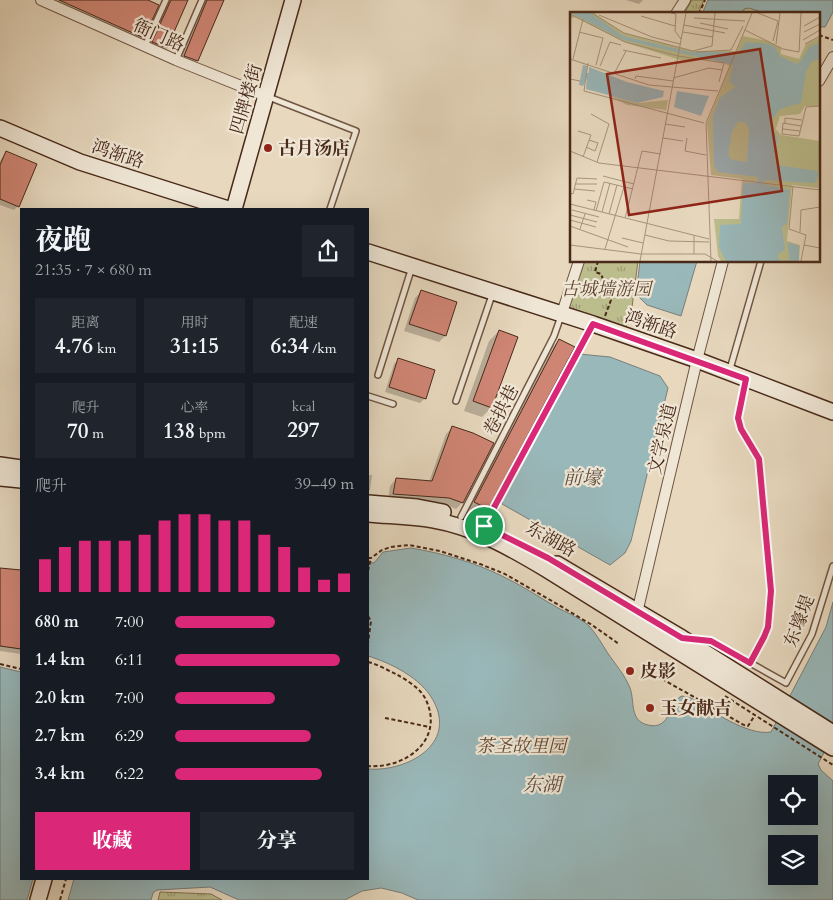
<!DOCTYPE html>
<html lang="zh">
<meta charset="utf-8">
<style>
:root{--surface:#171b24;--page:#20242c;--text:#f1f3f6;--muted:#9ea1a6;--accent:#db2777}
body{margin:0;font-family:Cardo,"Noto Serif SC",serif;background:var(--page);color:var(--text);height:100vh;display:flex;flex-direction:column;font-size:19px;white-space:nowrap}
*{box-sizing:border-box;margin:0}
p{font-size:16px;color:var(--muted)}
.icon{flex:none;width:28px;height:28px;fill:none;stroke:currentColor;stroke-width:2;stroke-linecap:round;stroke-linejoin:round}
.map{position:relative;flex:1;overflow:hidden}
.panel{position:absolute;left:20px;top:208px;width:349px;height:672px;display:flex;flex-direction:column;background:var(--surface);border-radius:0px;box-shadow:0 5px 20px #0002}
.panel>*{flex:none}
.controls{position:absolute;left:768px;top:775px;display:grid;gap:10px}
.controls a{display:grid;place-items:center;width:50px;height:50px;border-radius:0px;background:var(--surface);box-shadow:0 5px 20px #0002;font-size:25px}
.pin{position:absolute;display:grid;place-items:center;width:42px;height:42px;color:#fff;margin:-21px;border:2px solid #fff;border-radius:50%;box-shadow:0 1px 5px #0007}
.round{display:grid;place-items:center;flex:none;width:52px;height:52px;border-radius:0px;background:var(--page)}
.headline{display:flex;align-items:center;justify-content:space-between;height:85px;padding:0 15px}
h1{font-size:28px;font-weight:800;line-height:38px}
.stats{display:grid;grid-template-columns:repeat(3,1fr);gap:8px;height:85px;padding:5px 15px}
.stats div{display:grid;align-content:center;border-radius:0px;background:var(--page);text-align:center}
.stats b{font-size:21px;font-weight:800}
.stats small{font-size:14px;font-weight:400}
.stats p{font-size:14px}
.chart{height:140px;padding:10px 15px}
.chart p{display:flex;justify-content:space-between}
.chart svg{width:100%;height:90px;margin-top:5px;stroke:var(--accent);stroke-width:6}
.action{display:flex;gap:10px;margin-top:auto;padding:10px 15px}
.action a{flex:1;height:58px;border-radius:0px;background:var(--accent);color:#fff;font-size:20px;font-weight:800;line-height:58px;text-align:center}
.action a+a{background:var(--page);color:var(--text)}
ul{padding:0 15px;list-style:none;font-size:16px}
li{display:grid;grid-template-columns:80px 60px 1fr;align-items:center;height:38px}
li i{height:12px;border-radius:6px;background:var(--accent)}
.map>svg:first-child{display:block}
</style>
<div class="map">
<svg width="833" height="900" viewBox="0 0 833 900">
<defs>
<pattern id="grass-tufts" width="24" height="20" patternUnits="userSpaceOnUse" patternTransform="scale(1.25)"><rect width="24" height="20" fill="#bcbd8d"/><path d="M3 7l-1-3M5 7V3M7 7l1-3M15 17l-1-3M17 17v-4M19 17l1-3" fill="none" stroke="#9b9a72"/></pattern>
</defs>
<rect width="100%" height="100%" fill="#e7d8be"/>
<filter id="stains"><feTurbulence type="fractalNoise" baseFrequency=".004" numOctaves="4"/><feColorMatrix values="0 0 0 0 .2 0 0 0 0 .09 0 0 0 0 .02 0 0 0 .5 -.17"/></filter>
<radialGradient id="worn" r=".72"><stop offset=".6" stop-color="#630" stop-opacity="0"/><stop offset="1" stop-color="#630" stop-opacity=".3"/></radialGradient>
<g fill="url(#grass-tufts)" stroke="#827353">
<polygon points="692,0 704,0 698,14 684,14"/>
<polygon points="749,8 768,14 740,14 744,9"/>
<polygon points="582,261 638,261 632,307 626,327 568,307"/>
<polygon points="160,892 211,894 222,900 158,900"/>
</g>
<g fill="#99b8ba" stroke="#797f7a" fill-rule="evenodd">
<polygon points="708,0 833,0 833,12 825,27 819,27 819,14 768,14 749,8 744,9 740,14 702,14"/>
<polygon points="640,261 697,261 681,316 647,305 636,294"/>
<polygon points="579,354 610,357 660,376 668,388 631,541 625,553 610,565 502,504 504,489"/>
<path d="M411 548C441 553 474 562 502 576 521 585 539 597 558 608 568 613 582 619 590 627 597 635 602 644 607 652 615 664 625 675 630 688 635 701 629 721 648 725 671 731 670 700 682 696L691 698C711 710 747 736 771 732L826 627 833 602V736L818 764 821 770 833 781V900H418L402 893 381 888 362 891 345 900H239L210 887 157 890 153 893 151 900H68L74 879H368V769C406 772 458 745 433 700 421 678 391 663 368 656V562L374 563 383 552ZM776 784H809V816H776ZM776 844H809V876H776Z"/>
<polygon points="0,667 21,672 21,879 33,879 27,900 0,900"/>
</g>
<g fill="#0003">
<polygon points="44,0 145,0 143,37 138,42"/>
<polygon points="169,0 186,0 166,48 161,53 148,47"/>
<polygon points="204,0 223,0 197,61 191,67 179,62"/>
<polygon points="626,0 643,0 639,4"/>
<polygon points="6,152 18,206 14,210 0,205 0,161"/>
<polygon points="421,292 445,336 439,342 404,331 415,298"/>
<polygon points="499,331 491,408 482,417 464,411 489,341"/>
<polygon points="560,340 487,508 481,515 468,508 553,346"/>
<polygon points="399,359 425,398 420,403 385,392 394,364"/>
<polygon points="452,428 462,503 456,509 442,503 388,500 390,486 396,479 429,482 446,434"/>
<polygon points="368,475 372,475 370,490 368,492"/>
<polygon points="0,569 21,572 21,654 0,651"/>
</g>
<g fill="#cf8574" stroke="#492919">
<polygon points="59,0 148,0 159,5 144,38"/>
<polygon points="171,0 188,0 167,48 152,42"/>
<polygon points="207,0 224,0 198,61 184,56"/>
<polygon points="6,151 37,164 19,207 0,199 0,165"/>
<polygon points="421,290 457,302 446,336 409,324"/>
<polygon points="499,330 518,337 492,408 473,401"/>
<polygon points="559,339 575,347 488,509 474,502"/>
<polygon points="398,358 435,370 426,399 389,387"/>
<polygon points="452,426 473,433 494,443 463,503 449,498 393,494 396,478 432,481"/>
<polygon points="0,568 21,570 21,649 0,646"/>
</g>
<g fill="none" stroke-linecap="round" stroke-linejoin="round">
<defs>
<g id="lane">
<polyline points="145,46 166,0"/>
<polyline points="176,60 202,0"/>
<polyline points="266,96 356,131 330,209"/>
<polyline points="730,369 761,261"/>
<polyline points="378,375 412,267"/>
<polyline points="746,382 738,418 741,429 759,459 771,591 768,627 764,637 750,663"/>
<polyline points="368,396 393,404"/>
<polyline points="456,401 492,295"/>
<polyline points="461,517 554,336 561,316"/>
<polyline points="693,639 711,641 786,683 812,634 833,566"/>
</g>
<g id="street">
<polyline points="41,0 176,60 266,96"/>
<polyline points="676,14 685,0"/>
<polyline points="819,81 833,57"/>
<polyline points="562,313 579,261"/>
<polyline points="636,617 697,360 723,261"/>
</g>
<g id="secondary">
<polyline points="0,128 80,162 228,209"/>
<polyline points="234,209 293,0"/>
<polyline points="368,252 593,324 697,360 833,412"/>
<polyline points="0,465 21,468"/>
<polyline points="0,478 21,480"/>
<polyline points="368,503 417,507 443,512"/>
<path d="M368 514C389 516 412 516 433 520 474 527 511 548 546 569L833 748"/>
<polyline points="557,564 682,638 833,733"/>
<polyline points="38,900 44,879"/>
</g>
</defs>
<use href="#lane" stroke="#705542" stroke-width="8"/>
<use href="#street" stroke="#705542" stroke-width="12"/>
<use href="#secondary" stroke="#492919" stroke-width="18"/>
<g stroke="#492919" stroke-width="2" stroke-dasharray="4 2.5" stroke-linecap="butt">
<polyline points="699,14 705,0"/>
<polyline points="819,35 833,40"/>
<polyline points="598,261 595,272 601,274 611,300 605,316"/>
<polyline points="484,524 587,335"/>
<polyline points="368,558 371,558 382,550 391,547 409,545 440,551 480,564 505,574 552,601 592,625 619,644"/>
<polyline points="368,571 371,558"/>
<polyline points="368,616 371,621 368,643"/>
<path d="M368 662C377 664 387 670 396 674 406 680 419 687 425 698 446 739 406 769 368 766"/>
<polyline points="0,664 21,669"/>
<polyline points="662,679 744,725 748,726 755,715"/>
<polyline points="725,696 833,765"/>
<polyline points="385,718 430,727"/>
<polyline points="60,900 66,879"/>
</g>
<use href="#lane" stroke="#efe6d5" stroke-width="5"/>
<use href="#street" stroke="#efe6d5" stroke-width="10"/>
<use href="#secondary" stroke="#efe6d5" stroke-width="15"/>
</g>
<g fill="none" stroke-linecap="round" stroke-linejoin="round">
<defs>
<polygon id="route" points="593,324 746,379 738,418 741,429 759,459 771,591 768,627 764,637 750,663 711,641 682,638 548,558 484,526"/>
</defs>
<use href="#route" stroke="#fff" stroke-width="10"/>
<use href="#route" stroke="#db2777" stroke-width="6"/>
</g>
<g fill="#8f2418" stroke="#efe6d5" stroke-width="2">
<circle cx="268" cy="148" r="5"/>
<circle cx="630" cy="671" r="5"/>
<circle cx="650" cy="708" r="5"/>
</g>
<g text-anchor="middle" stroke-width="4.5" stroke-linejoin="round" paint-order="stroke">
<g font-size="18" fill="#492919" stroke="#efe6d5">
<text transform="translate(159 35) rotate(24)" y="6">衙门路</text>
<text transform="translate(246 99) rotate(-74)" y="6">四牌楼街</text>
<text transform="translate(118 154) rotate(18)" y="6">鸿渐路</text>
<text transform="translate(651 324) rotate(19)" y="6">鸿渐路</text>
<text transform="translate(501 410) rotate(-63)" y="6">卷拱巷</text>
<text transform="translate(662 439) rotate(-77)" y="6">文学泉道</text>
<text transform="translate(551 539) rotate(29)" y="6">东湖路</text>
<text transform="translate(799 621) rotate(-69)" y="6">东壕堤</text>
</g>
<g font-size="18" font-weight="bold" fill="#492919" stroke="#efe6d5" text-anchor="start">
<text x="278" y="154">古月汤店</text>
<text x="640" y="677">皮影</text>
<text x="660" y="714">玉女献吉</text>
</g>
<g font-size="18" font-style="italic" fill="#604730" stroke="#efe6d5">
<text x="606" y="295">古城墙游园</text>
<text x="521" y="752">茶圣故里园</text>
</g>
<g font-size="19" font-style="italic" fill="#5d4d41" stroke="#efe6d5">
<text x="582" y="484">前壕</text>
<text x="542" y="791">东湖</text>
</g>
</g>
<g transform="translate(570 12)">
<rect width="250" height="250" fill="#e7d8be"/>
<path d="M0 1H24L54 21 123 39H167L173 24 198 29 211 36V42L229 47 236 32 250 25V94H235L230 102 210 104 206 117 211 123 250 129 248 176 222 173 217 229 230 233 229 249H151L148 244 144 207H169L172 167 141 163 137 111 160 54 146 48H110L54 30 5 5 0 7ZM38 83 67 91 98 88 96 98 57 93Z" fill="#bcbd8d"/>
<path d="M1 1H20L53 24 120 40H158L167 44 176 30 199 32 205 35 210 44 226 52 231 49 239 35 250 30V47L242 49 236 60 231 91 210 97 200 111 208 127 204 143 206 153 248 159 247 169 243 171 194 168 193 172 220 178 217 211 212 215 215 237 207 244 211 249H156L149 235 150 213 171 212 173 171H188V165L148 160 144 153 143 104 150 86 165 75 159 69 163 53 54 28ZM169 109 176 111 179 118 177 150 162 148 158 143 162 119ZM13 53 17 54 16 61H19V55L57 70 94 79 93 85 67 91 16 77 17 66 13 74 9 73ZM107 79 139 84 131 104 104 95ZM217 230 229 234V249H213L220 248Z" fill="#99b8ba" fill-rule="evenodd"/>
<path fill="none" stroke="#a8927c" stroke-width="1" d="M22 1 54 21 123 39 142 34 145 1M101 1 106 2 105 19 111 27M188 1 208 9 203 29M0 2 55 30 108 44 154 51 149 70M29 3 82 25 110 32M71 4 105 14M124 6 175 9M130 11 158 17M114 13 155 21M234 14 250 5M175 18 213 37 229 40 231 1M9 20 33 26 26 53M113 20 143 25M234 20 250 12M233 28 250 18M206 32 210 1M235 32 250 24M53 38 91 46M126 40 161 38 173 14M0 47 79 73 148 79M3 47 13 7M18 51 14 79 134 111M30 54 40 30 51 33M45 60 56 39M1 62 0 67 10 69M103 66 139 56 152 58M65 67 66 64 103 69M21 102 39 112 27 150M95 112 115 115M215 112V106L232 108M231 114 213 111 212 122 229 124 236 95 250 94M213 117 230 119M8 119 21 123 13 145M93 126 113 129M117 126 115 139 136 143M16 135 25 139 28 131 19 128M0 139 29 151 250 178M33 164 64 172M5 172H27M223 174 219 217 236 223 231 249M4 177 25 179M0 181 3 182 7 166 27 167M17 188 26 190 24 198M0 192 139 227M2 198 29 205M26 199 34 170 63 177M32 200 40 171M39 202 47 173M0 203 27 210M55 206 72 139 91 142M0 208 26 215M0 214 58 235M10 217 15 202M230 220 231 198 250 195M75 223 99 229 139 230M52 226 73 231M0 233 71 242H135L147 249M234 233 250 236M35 237 54 175M124 242V223M70 249 116 1M141 249 136 111 182 1"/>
<path fill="#8f2418" fill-opacity="0.15" stroke="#8f2418" stroke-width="2.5" d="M190 37 212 179 59 203 37 62Z"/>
<rect width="250" height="250" fill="none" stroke="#492919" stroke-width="2.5"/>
</g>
<rect width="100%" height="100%" filter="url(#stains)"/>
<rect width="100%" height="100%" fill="url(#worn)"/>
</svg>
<div class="controls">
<a><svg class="icon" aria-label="locate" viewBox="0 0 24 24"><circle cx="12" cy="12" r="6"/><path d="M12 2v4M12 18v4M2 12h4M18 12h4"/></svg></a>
<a><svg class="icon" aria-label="layers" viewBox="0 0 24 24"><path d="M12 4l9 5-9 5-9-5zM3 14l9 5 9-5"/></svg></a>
</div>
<div class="pin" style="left:484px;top:526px;background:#1e9e55"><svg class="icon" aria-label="arrive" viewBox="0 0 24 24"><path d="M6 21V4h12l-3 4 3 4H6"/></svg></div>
<section class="panel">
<div class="headline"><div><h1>夜跑</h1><p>21:35 · 7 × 680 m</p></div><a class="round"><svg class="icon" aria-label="share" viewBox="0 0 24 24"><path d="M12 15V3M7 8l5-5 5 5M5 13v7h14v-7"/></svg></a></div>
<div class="stats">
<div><p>距离</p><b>4.76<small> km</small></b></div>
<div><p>用时</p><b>31:15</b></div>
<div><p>配速</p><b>6:34<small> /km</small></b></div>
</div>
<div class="stats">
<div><p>爬升</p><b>70<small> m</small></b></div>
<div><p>心率</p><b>138<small> bpm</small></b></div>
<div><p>kcal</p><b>297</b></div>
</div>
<div class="chart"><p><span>爬升</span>39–49 m</p>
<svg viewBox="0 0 160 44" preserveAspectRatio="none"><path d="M5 44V28M15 44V22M25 44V19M35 44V19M45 44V19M55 44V16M65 44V9M75 44V6M85 44V6M95 44V9M105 44V9M115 44V16M125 44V22M135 44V32M145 44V38M155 44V35"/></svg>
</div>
<ul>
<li><b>680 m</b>7:00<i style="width:56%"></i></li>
<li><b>1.4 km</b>6:11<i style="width:92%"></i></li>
<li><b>2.0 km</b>7:00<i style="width:56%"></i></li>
<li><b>2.7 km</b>6:29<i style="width:76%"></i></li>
<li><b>3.4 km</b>6:22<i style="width:82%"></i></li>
</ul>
<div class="action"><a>收藏</a><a>分享</a></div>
</section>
</div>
